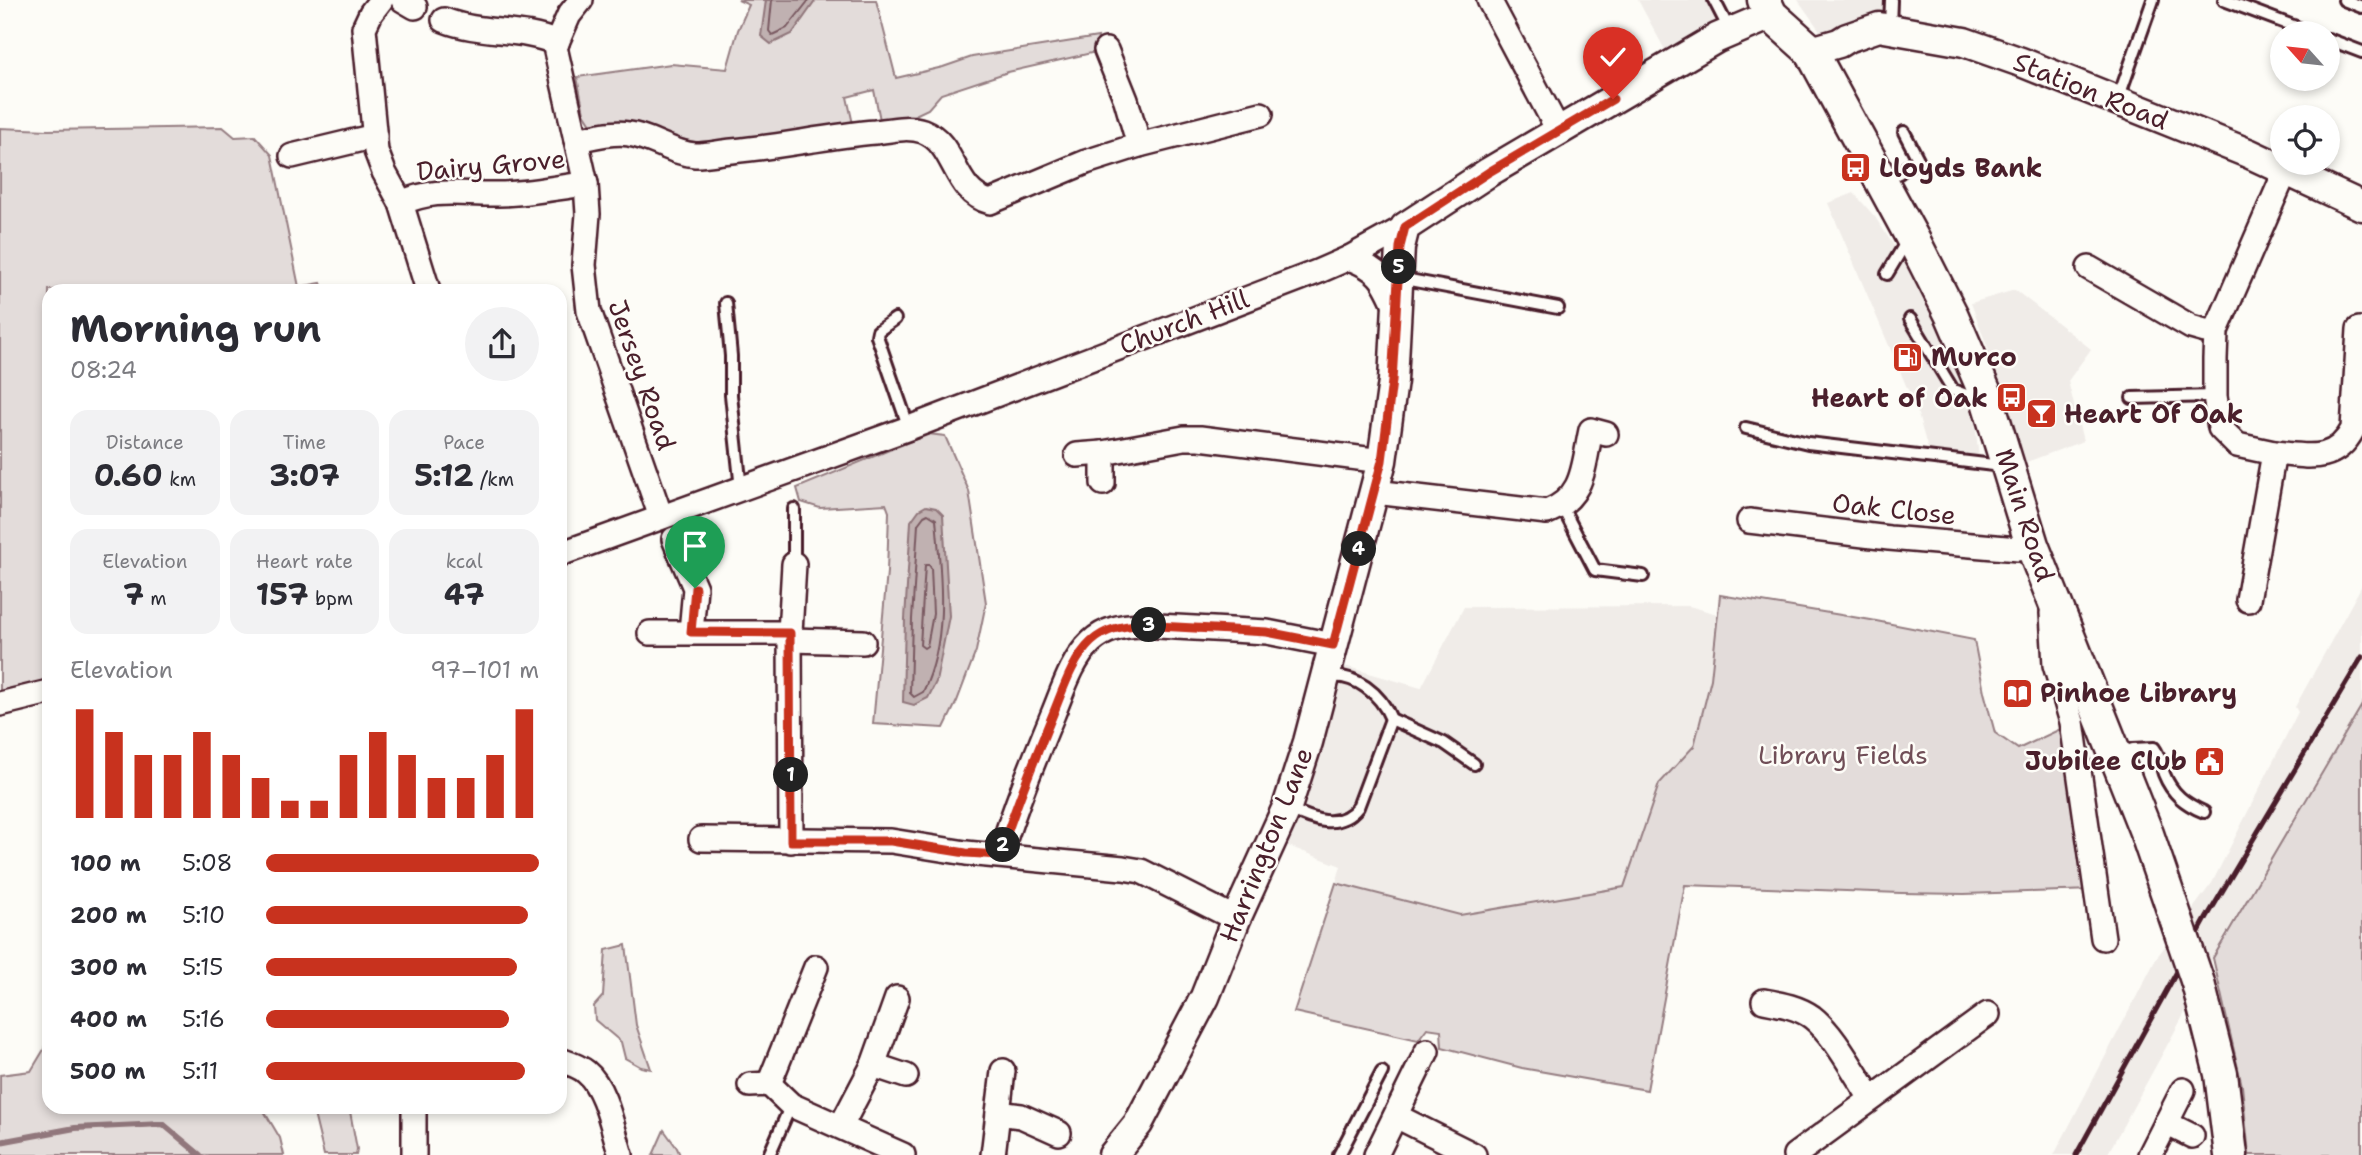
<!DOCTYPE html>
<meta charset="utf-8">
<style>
:root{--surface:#fff;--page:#f2f2f3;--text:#2b2b33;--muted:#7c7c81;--accent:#c8321e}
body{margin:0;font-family:"Shantell Sans",sans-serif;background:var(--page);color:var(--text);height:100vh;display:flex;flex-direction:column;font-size:26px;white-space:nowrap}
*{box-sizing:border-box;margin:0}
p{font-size:23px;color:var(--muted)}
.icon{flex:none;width:38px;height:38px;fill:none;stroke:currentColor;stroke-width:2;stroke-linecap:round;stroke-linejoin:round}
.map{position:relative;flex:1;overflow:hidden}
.panel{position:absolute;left:42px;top:284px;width:525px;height:830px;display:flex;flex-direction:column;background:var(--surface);border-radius:21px;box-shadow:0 4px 10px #0003}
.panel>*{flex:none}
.needle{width:46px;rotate:297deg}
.controls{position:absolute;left:2270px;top:21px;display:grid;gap:14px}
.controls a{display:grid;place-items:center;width:70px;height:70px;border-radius:50%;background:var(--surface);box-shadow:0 4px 10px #0003;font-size:35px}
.pin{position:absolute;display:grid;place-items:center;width:60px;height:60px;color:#fff;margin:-72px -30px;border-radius:50% 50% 50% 0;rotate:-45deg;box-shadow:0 0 7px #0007}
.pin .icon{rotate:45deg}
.km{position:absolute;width:35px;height:35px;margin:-18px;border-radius:50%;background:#222;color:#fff;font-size:19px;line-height:35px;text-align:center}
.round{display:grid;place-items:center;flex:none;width:74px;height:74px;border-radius:37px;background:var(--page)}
.summary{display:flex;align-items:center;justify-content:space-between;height:119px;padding:0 28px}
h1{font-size:38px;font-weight:700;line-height:52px}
.stats{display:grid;grid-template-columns:repeat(3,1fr);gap:10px;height:119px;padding:7px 28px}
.stats div{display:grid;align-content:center;border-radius:18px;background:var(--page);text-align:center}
.stats b{font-size:30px;font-weight:700}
.stats small{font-size:19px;font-weight:400}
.stats p{font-size:19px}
.chart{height:196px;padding:14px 28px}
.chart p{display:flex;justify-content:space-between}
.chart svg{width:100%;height:126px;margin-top:7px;stroke:var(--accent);stroke-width:6}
ul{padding:0 28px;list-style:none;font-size:23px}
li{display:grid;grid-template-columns:112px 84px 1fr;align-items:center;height:52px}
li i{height:18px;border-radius:9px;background:var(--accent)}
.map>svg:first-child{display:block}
</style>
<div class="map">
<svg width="2362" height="1155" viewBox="0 0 2362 1155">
<rect width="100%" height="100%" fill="#fdfcf7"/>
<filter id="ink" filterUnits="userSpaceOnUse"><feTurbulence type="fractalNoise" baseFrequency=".0143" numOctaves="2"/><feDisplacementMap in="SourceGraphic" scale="14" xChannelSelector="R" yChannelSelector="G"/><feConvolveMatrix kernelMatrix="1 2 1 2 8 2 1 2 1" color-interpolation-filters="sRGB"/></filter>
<g filter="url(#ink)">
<g fill="#f0ece8">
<polygon points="1638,0 1708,0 1719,18 1665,50"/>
<polygon points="1798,0 1887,0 1885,15 1828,42"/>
<polygon points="1854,193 1875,217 1925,293 1961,374 1975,424 1979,458 1928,450 1917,411 1828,203"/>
<polygon points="2015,290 2091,349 2068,381 2083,441 2021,464 2007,400 1971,303"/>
<polygon points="2362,585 2362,710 2224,936 2181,1020 2107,1155 2054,1155 2157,957 2212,883 2298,712 2295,707"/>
<polygon points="1689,606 1717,614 1711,679 1694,746 1659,784 1624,887 1460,915 1336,883 1341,866 1283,844 1341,665 1421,688 1464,607"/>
</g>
<g fill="#e3dcda" stroke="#967e82" stroke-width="2">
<polygon points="738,0 876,0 896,78 943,67 972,57 1098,37 1096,52 1008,72 941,94 928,109 909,118 880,120 874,90 847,97 853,124 709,145 676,138 641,123 608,127 591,124 584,113 577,77 671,64 727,69 738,30 749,5"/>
<polygon points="223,127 235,137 255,136 272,155 299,287 321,283 324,290 49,290 49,683 0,694 0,128 48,130"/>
<polygon points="928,434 945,436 969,491 986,603 976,651 957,701 944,728 873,724 887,572 889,512 886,504 820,508 801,502 797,488"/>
<polygon points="1720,595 1871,620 1974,640 1984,692 1995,733 2018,749 2069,725 2093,890 1964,894 1901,893 1685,885 1647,1090 1522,1068 1442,1047 1441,1030 1427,1028 1418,1040 1294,1012 1336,883 1460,915 1624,887 1659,784 1694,746 1711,679"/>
<polygon points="2362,705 2362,1155 2249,1155 2242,1086 2213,958"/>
<polygon points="626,945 636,1025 651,1069 641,1067 625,1058 621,1042 595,1020 594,1006 603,996 606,950"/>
<polygon points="49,1041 49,1106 261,1106 280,1138 284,1155 0,1155 0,1075 31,1071"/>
<polygon points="312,1106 349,1106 357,1149 356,1155 324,1155"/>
<polygon points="664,1130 677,1148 680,1155 653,1155"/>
</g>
<g fill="#c0b1b1" stroke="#91777b" stroke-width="2">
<polygon points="766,0 816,0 792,34 771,44 761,36"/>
<polygon points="926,506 936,508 943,515 949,616 936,682 928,698 914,705 903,702 905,619 911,521 919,510"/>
</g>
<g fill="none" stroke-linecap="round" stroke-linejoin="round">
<g stroke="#795961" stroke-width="2">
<polyline points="772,0 769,31 772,35 787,28 809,0"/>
<path d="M928 514 936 519C941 576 949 639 923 692L914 697 910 693 912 619 918 524 924 516Z"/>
<polygon points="925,565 929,565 931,568 933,614 927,646 924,648 920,645"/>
</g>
<polyline stroke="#91777b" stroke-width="6" points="0,1142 75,1128 163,1124 200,1155"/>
<defs>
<g id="service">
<polyline points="1714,0 1730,31"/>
<polyline points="2224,0 2312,33"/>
<polyline points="2344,0 2362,7"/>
<polyline points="1890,27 1891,0"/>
<polyline points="2328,39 2362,52"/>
<polyline points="2118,99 2153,0"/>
<polyline points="1883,180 1899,173 1918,159 1904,132"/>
<polyline points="1887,274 1902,249 1912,245"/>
<polyline points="1399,278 1558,308"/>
<polyline points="726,303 731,356 731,395 741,489"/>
<polyline points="895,319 878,331 877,336 909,428"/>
<polyline points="1910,319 1953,390 1971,397 1983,396"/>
<polyline points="2132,398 2215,396"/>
<polyline points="1746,428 1808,443 2002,466"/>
<polyline points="1561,505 1595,570 1643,576"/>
<polyline points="794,509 794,564"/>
<path d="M1328 677C1355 673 1381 694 1391 719L1444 743 1474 764"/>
<path d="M2117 754 2133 749 2154 748C2160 756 2161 765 2164 774 2172 794 2185 804 2204 812"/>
<path d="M1288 808C1312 820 1339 831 1358 807L1391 719"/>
<polyline points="769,1155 791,1105"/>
<polyline points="1339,1155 1382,1072"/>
</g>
<g id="minor">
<polyline points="381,0 371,13 364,28 376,151 384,172 401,203 428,290"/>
<polyline points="403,0 415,7"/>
<polyline points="581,0 569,15 555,47 586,184 588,214 584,265 589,311 661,517"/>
<polyline points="1489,0 1558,130"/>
<path d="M444 20C482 35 520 27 557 43"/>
<polyline points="1106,50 1126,100 1139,145"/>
<path d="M576 140C592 137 612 131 629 134 652 137 671 153 695 155 707 155 720 152 732 151 780 147 827 136 875 132 891 130 908 126 923 131 957 144 952 192 990 202L1086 162 1139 145 1261 114"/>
<polyline points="292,156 375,136"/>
<path d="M401 203C437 187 461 195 499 194 528 194 558 187 586 184"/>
<path d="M1349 258C1379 269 1384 279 1396 307"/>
<polyline points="2089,268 2191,327 2205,331 2216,331"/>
<polyline points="1103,453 1184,438 1200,438 1382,461"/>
<path d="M2274 453C2307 456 2335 464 2353 429L2359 329"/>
<polyline points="1077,455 1103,453 1103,483"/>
<path d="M1375 492 1547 512C1585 497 1583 466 1591 430L1606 434"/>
<polyline points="1749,521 1889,538 2018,549 2032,545"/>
<polyline points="674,539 695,588 691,632"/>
<polyline points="560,554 909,428 1317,272 1349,258 1405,227"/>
<polyline points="2248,600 2274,453 2237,445 2220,428 2215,396 2215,359 2216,331 2286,170"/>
<polyline points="2052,613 2055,665 2072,722 2103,938"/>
<polyline points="650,633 790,633"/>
<polyline points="791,640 863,642"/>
<polyline points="0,704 49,692"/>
<polyline points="701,839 891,841 966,853 1123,868 1141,871 1236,919"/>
<polyline points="791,841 790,633 794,564"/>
<path d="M1000 855C1015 806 1034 760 1053 714 1063 690 1072 660 1091 642 1105 629 1121 626 1140 625L1267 632 1333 645"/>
<path d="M1764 1001C1780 1004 1798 1007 1812 1017 1835 1035 1854 1073 1871 1098"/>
<path d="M560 1060C569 1063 579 1066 586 1072 606 1088 613 1131 621 1155"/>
<polyline points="873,1065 906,1076"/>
<polyline points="769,1084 816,967"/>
<polyline points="750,1085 769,1084 791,1105 903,1155"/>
<polyline points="998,1113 1021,1116 1059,1133"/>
<polyline points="1396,1116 1474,1155"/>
<polyline points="2166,1123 2192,1136"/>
<polyline points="841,1126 873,1065 897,998"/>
<polyline points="414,1155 414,1106"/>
<polyline points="993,1155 1003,1071"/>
<polyline points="1376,1155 1427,1051"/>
<polyline points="1795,1155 1988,1014"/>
<polyline points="2150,1155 2183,1090"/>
</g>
<g id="tertiary">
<polyline points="1811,51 1839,43 1847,38 1879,27 1964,42 2021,62 2248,153 2362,206"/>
<polyline points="1113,1155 1138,1124 1205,997 1236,919 1287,807 1308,742 1382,461 1393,381 1400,247 1405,227 1489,172 1717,38 1771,15"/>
</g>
<g id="secondary">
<polyline points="1764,0 1771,15 1811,51 1915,243 1952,316 1986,395 2032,545 2147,834 2183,939"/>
<polyline points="2198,983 2221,1074 2231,1155"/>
</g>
</defs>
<use href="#service" stroke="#4a1f2b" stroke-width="16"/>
<use href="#minor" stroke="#4a1f2b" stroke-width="28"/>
<use href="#tertiary" stroke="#4a1f2b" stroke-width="33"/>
<use href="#secondary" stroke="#4a1f2b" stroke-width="37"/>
<use href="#service" stroke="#fdfcf7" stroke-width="10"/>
<use href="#minor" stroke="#fdfcf7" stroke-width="23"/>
<use href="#tertiary" stroke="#fdfcf7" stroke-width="28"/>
<use href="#secondary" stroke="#fdfcf7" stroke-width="32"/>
<polyline stroke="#4a1f2b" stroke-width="5" points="2076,1155 2207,917 2362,657"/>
<defs>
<polyline id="secondary-bridge" points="2183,939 2198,983"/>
</defs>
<use href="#secondary-bridge" stroke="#4a1f2b" stroke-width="37" stroke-linecap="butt"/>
<use href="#secondary-bridge" stroke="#fdfcf7" stroke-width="32"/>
</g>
</g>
<g fill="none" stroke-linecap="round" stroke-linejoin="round" filter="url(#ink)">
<defs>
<path id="route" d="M695 588 691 632 790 633 791 841H891L966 853 1000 855C1015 806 1034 761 1053 714 1063 690 1072 660 1091 642 1105 629 1121 626 1140 625L1267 632 1333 645 1382 461 1392 381 1400 247 1405 227 1489 172 1613 99"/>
</defs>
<use href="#route" stroke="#fff" stroke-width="14"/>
<use href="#route" stroke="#c8321e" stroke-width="9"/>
</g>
<defs>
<symbol id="bus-square" viewBox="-11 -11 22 22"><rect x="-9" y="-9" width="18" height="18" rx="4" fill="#c8321e" stroke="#fdfcf7"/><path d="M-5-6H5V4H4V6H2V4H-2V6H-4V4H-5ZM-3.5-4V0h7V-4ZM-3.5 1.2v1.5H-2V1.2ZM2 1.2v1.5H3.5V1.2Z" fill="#fff"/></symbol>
<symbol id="fuel-square" viewBox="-11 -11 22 22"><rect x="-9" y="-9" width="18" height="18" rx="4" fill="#c8321e" stroke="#fdfcf7"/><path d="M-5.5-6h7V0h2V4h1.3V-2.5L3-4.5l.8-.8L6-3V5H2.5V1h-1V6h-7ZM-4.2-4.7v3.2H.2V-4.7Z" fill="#fff"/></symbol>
<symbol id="bar-square" viewBox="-11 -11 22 22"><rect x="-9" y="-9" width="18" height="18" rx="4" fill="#c8321e" stroke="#fdfcf7"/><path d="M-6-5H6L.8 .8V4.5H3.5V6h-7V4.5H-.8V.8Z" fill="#fff"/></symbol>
<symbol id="library-square" viewBox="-11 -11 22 22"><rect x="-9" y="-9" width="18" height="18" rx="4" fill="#c8321e" stroke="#fdfcf7"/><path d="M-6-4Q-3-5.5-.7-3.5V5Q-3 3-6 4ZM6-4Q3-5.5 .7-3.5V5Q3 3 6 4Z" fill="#fff"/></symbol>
<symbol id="civic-square" viewBox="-11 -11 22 22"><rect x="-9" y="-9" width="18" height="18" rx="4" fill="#c8321e" stroke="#fdfcf7"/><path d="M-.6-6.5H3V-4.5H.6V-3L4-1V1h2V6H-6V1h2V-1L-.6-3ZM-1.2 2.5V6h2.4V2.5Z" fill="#fff"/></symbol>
</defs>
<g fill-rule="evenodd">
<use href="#bus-square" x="1838" y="150" width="35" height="35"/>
<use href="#fuel-square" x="1890" y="340" width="35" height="35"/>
<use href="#bus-square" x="1994" y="380" width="35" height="35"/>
<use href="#bar-square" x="2024" y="396" width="35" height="35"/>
<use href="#library-square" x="2000" y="676" width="35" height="35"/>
<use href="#civic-square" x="2192" y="744" width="35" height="35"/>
</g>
<g text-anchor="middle" stroke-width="5" stroke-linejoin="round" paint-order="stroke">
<g font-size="26" fill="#4a1f2b" stroke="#fdfcf7">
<text transform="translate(2091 91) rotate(22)" y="9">Station Road</text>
<text transform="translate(491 165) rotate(-5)" y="9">Dairy Grove</text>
<text transform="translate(1184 322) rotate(-21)" y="9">Church Hill</text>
<text transform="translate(642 375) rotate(71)" y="9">Jersey Road</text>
<text transform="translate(1894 509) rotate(6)" y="9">Oak Close</text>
<text transform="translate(2025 515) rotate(72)" y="9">Main Road</text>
<text transform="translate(1266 845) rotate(-68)" y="9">Harrington Lane</text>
</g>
<g font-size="26" font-weight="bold" fill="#4a1f2b" stroke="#fdfcf7" text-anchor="start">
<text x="1879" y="177">Lloyds Bank</text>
<text x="1931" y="366">Murco</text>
<text x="1988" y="407" text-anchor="end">Heart of Oak</text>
<text x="2064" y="423">Heart Of Oak</text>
<text x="2040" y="702">Pinhoe Library</text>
<text x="2187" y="770" text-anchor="end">Jubilee Club</text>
</g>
<g font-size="26" fill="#704e57" stroke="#fdfcf7">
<text x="1843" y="764">Library Fields</text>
</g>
</g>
</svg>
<div class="controls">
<a><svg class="needle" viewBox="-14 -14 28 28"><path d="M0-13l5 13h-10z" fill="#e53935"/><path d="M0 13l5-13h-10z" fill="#7c7c81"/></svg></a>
<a><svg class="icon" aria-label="locate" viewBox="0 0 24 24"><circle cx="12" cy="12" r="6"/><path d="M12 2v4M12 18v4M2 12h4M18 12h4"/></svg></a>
</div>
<div class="pin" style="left:695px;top:588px;background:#1e9e55"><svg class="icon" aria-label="arrive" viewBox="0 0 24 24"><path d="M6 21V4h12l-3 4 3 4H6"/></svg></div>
<div class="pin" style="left:1613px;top:99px;background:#d93025"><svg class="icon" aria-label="check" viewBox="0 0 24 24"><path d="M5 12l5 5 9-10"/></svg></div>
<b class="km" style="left:791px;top:775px">1</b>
<b class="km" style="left:1003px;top:845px">2</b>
<b class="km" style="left:1149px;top:625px">3</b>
<b class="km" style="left:1359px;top:549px">4</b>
<b class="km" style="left:1399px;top:267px">5</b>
<section class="panel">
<div class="summary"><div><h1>Morning run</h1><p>08:24</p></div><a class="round"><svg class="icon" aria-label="share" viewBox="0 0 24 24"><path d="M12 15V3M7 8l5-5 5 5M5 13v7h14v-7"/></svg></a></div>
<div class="stats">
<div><p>Distance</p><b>0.60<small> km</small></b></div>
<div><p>Time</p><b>3:07</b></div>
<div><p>Pace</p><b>5:12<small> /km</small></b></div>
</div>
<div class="stats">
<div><p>Elevation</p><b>7<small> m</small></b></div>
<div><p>Heart rate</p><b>157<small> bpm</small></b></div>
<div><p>kcal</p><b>47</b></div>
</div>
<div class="chart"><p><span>Elevation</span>97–101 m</p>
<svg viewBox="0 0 160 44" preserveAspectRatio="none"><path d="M5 44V6M15 44V14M25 44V22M35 44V22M45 44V14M55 44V22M65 44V30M75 44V38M85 44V38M95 44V22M105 44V14M115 44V22M125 44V30M135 44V30M145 44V22M155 44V6"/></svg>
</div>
<ul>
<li><b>100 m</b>5:08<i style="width:100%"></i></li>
<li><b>200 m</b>5:10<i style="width:96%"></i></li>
<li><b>300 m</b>5:15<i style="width:92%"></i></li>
<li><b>400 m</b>5:16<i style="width:89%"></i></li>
<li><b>500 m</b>5:11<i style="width:95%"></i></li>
</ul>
</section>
</div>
